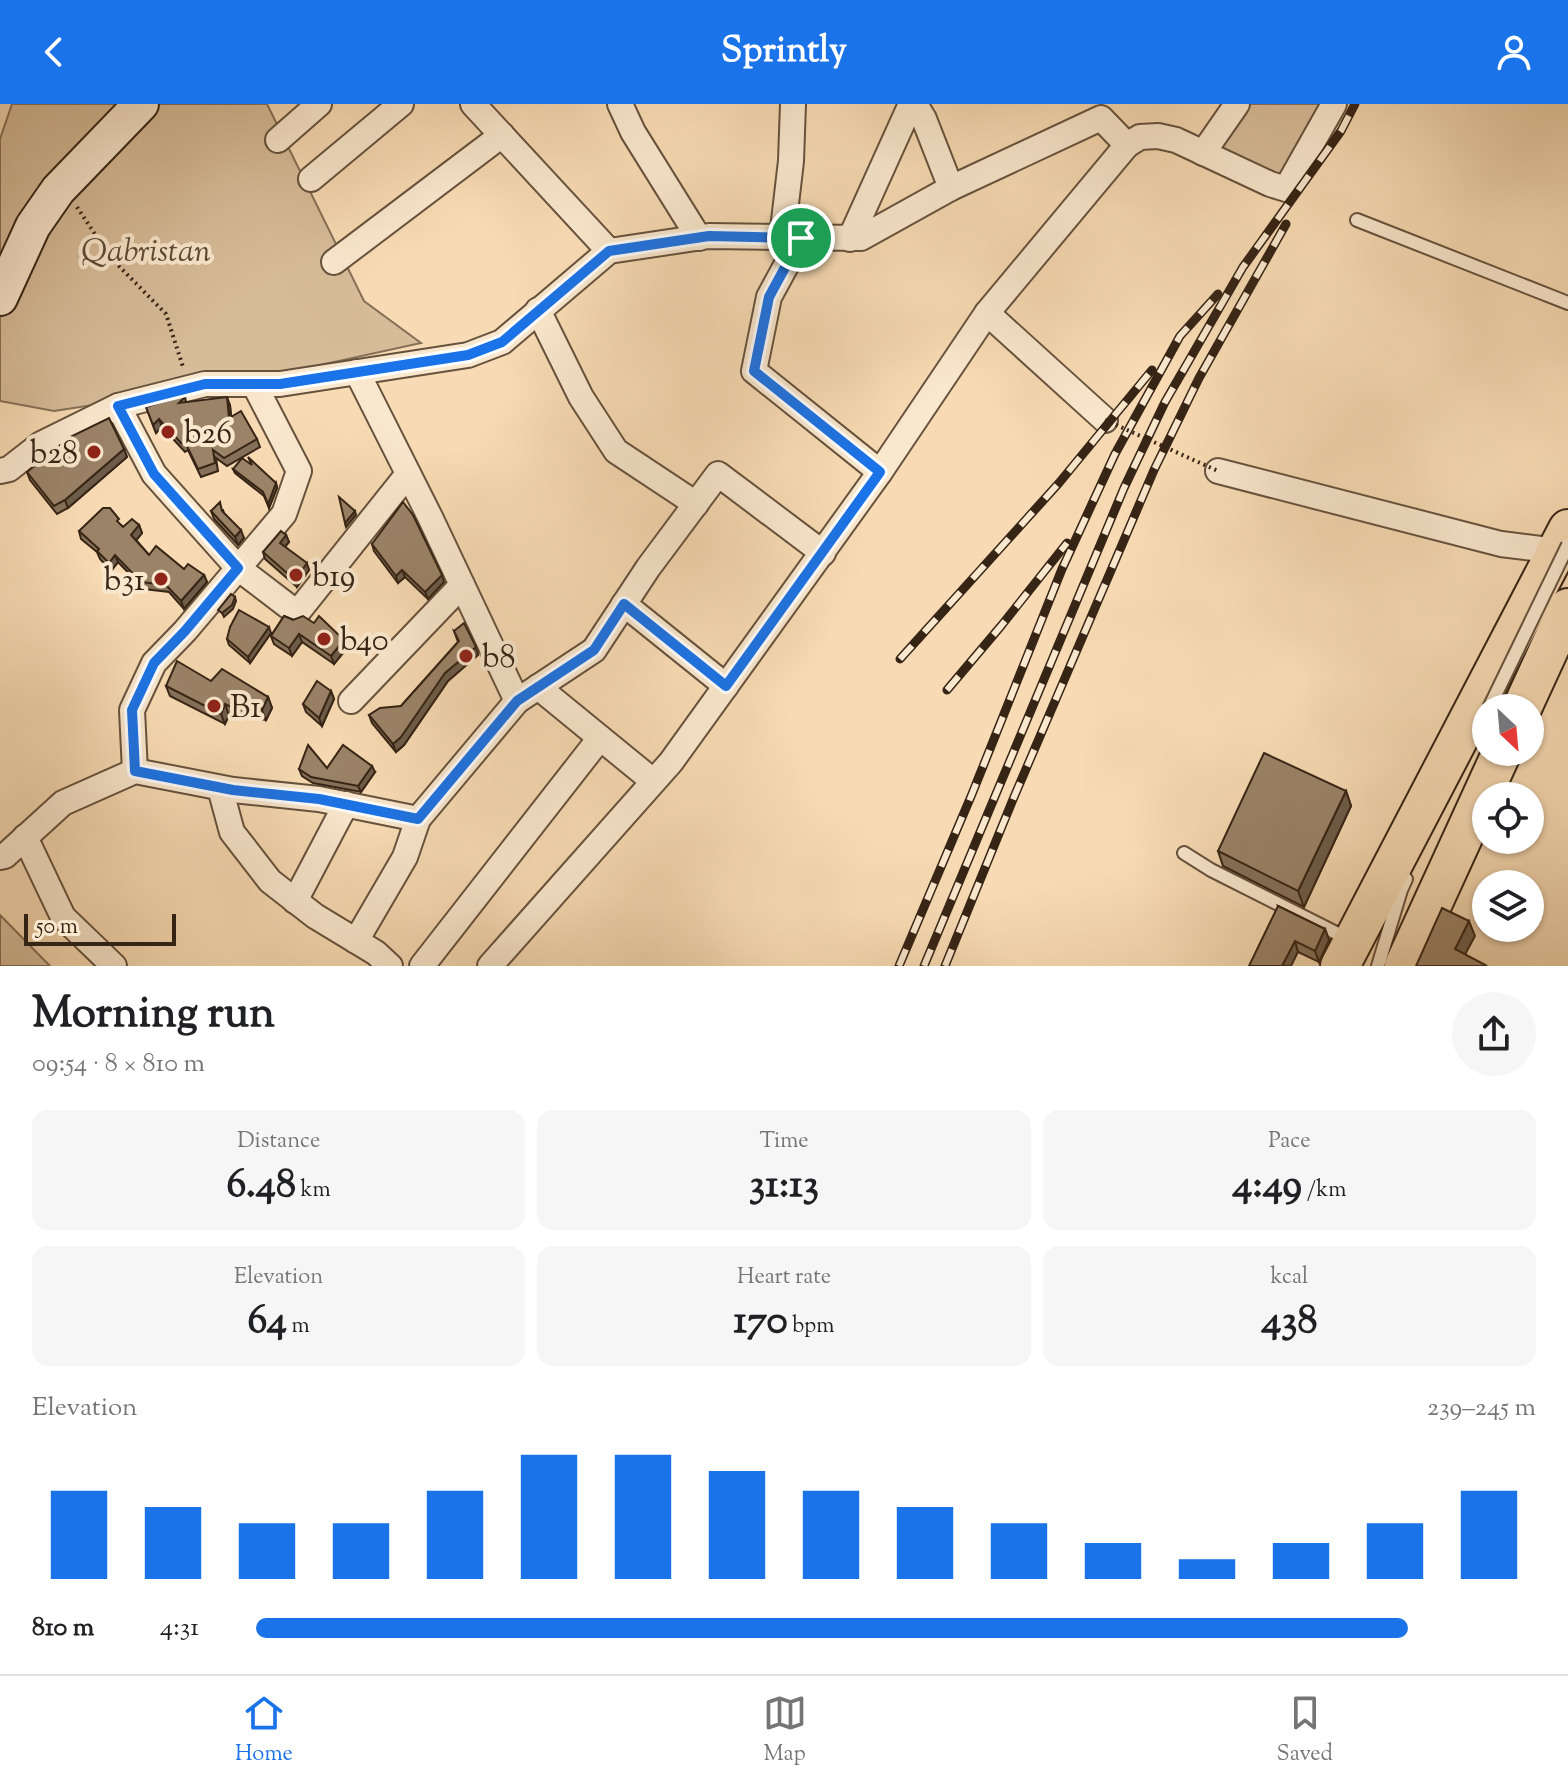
<!DOCTYPE html>
<meta charset="utf-8">
<style>
:root{--surface:#fff;--page:#f6f6f6;--text:#202124;--muted:#757577;--line:#e0e0e0;--accent:#1a73e8}
body{margin:0;font-family:"Sorts Mill Goudy",serif;background:var(--page);color:var(--text);height:100vh;display:flex;flex-direction:column;font-size:30px;white-space:nowrap}
*{box-sizing:border-box;margin:0}
p{font-size:26px;color:var(--muted)}
.icon{flex:none;width:44px;height:44px;fill:none;stroke:currentColor;stroke-width:2;stroke-linecap:round;stroke-linejoin:round}
.map{position:relative;height:862px;overflow:hidden}
.details{display:flex;flex-direction:column;background:var(--surface);flex:1}
.details>*{flex:none}
.needle{width:52px;rotate:154deg}
.tools{position:absolute;left:1472px;top:590px;display:grid;gap:16px}
.tools a{display:grid;place-items:center;width:72px;height:72px;border-radius:50%;background:var(--surface);box-shadow:0 2px 6px #0004;font-size:40px}
.scale{position:absolute;left:24px;bottom:20px;width:152px;box-sizing:border-box;padding-left:8px;border:4px solid #362415;border-top:0;font-size:22px;line-height:28px;white-space:nowrap;color:#362415;-webkit-text-stroke:6px #fae8ce;paint-order:stroke}
.pin{position:absolute;display:grid;place-items:center;width:68px;height:68px;color:#fff;margin:-34px;border:4px solid #fff;border-radius:50%;box-shadow:0 2px 8px #0007}
.round{display:grid;place-items:center;flex:none;width:84px;height:84px;border-radius:42px;background:var(--page)}
.headline{display:flex;align-items:center;justify-content:space-between;height:136px;padding:0 32px}
h1{font-size:44px;font-weight:700;line-height:60px}
.figures{display:grid;grid-template-columns:repeat(3,1fr);gap:12px;height:136px;padding:8px 32px}
.figures div{display:grid;align-content:center;border-radius:16px;background:var(--page);text-align:center}
.figures b{font-size:40px;font-weight:700}
.figures small{font-size:22px;font-weight:400}
.figures p{font-size:22px}
.chart{height:224px;padding:16px 32px}
.chart p{display:flex;justify-content:space-between}
.chart svg{width:100%;height:144px;margin-top:8px;stroke:var(--accent);stroke-width:6}
ul{padding:0 32px;list-style:none;font-size:26px}
li{display:grid;grid-template-columns:128px 96px 1fr;align-items:center;height:60px}
li i{height:20px;border-radius:10px;background:var(--accent)}
header{display:flex;justify-content:space-between;align-items:center;height:104px;padding:0 32px;background:var(--accent);color:#fff;font-size:36px;font-weight:700}
.tab-bar{display:flex;justify-content:space-around;align-items:center;height:112px;border-top:2px solid var(--line);background:var(--surface);font-size:22px;color:var(--muted)}
.tab-bar a{display:grid;justify-items:center;gap:4px}
.tab-bar .active{color:var(--accent)}
.map>svg:first-child{display:block}
</style>
<header><svg class="icon" aria-label="back" viewBox="0 0 24 24"><path d="M15 5l-7 7 7 7"/></svg>Sprintly<svg class="icon" aria-label="person" viewBox="0 0 24 24"><circle cx="12" cy="8" r="4"/><path d="M4 21q1-7 8-7t8 7"/></svg></header>
<div class="map">
<svg width="1568" height="862" viewBox="0 0 1568 862">
<rect width="100%" height="100%" fill="#f8dbb4"/>
<filter id="stains"><feTurbulence type="fractalNoise" baseFrequency=".0025" numOctaves="4"/><feColorMatrix values="0 0 0 0 .2 0 0 0 0 .09 0 0 0 0 .02 0 0 0 .5 -.17"/></filter>
<radialGradient id="worn" r=".72"><stop offset=".6" stop-color="#630" stop-opacity="0"/><stop offset="1" stop-color="#630" stop-opacity=".3"/></radialGradient>
<g fill="#d7bc99" stroke="#867057" stroke-width="2">
<polygon points="12,0 267,0 364,197 421,239 243,278 54,307 0,297 0,35"/>
<polygon points="1243,0 1334,0 1289,80 1203,49"/>
<polygon points="0,811 50,862 0,862"/>
</g>
<g fill="none" stroke-linecap="round" stroke-linejoin="round">
<defs>
<g id="lane">
<polyline points="1357,116 1568,199"/>
<polyline points="1184,749 1211,766 1350,836"/>
<polyline points="1378,862 1401,786 1406,775"/>
</g>
<g id="street">
<polyline points="473,0 609,147"/>
<polyline points="620,0 633,28 699,134"/>
<polyline points="915,0 924,15 951,84 1101,14 1127,41 1140,33 1158,32 1176,36 1270,80 1286,85 1334,0"/>
<polyline points="278,36 319,0"/>
<polyline points="1203,49 1237,0"/>
<polyline points="311,75 401,0"/>
<polyline points="782,134 791,57 793,0"/>
<polyline points="801,134 769,193 754,267 880,368"/>
<polyline points="850,135 911,0"/>
<polyline points="334,158 502,31"/>
<polyline points="538,206 581,293 616,347 696,400"/>
<polyline points="987,209 1105,316"/>
<polyline points="118,302 154,370 238,464 297,509 408,370"/>
<polyline points="0,367 9,365 41,340 118,302 205,280 280,280 468,251 502,238 609,147 709,132 861,134 951,84"/>
<polyline points="1218,367 1501,440 1557,447"/>
<polyline points="624,500 726,582"/>
<polyline points="538,583 653,677"/>
<polyline points="351,597 462,481"/>
<polyline points="517,597 594,546 648,464 718,370 823,449"/>
<polyline points="135,667 132,606 154,559 185,527 284,410 299,367 254,280"/>
<polyline points="220,684 232,728 270,777 315,812 376,849 390,862"/>
<polyline points="25,733 63,813 114,862"/>
<polyline points="0,753 5,752 63,699 135,667 233,686 319,695 418,715 517,597 430,413 357,268"/>
<polyline points="295,797 346,700"/>
<polyline points="356,837 405,753 418,715"/>
<polyline points="422,862 600,634"/>
<polyline points="490,862 671,658 880,368 987,209 1127,41"/>
</g>
<polyline id="secondary" points="0,194 33,122 58,86 141,0"/>
<g id="primary">
<polyline points="1522,604 1568,504"/>
<polyline points="1340,862 1568,425"/>
<polyline points="1404,862 1502,648"/>
</g>
</defs>
<use href="#lane" stroke="#66523d" stroke-width="16"/>
<use href="#street" stroke="#66523d" stroke-width="28"/>
<use href="#secondary" stroke="#362415" stroke-width="38"/>
<use href="#primary" stroke="#362415" stroke-width="42"/>
<polyline stroke="#362415" stroke-width="4" stroke-dasharray="2 4" stroke-linecap="butt" points="77,103 110,153 166,210 183,263"/>
<use href="#lane" stroke="#fae8ce" stroke-width="12"/>
<use href="#street" stroke="#fae8ce" stroke-width="24"/>
<use href="#secondary" stroke="#fae8ce" stroke-width="34"/>
<use href="#primary" stroke="#f8dbb4" stroke-width="38"/>
<defs>
<g id="rail">
<polyline points="900,555 1059,379 1152,266"/>
<polyline points="947,586 1001,522 1067,439"/>
<polyline points="899,862 972,690 1062,465 1115,350 1180,232 1218,190"/>
<polyline points="924,862 1124,384 1165,298 1243,163 1341,27 1355,0"/>
<polyline points="945,862 1014,693 1154,366 1199,274 1286,120"/>
</g>
</defs>
<use href="#rail" stroke="#362415" stroke-width="9"/>
<use href="#rail" stroke="#fae8ce" stroke-width="6" stroke-dasharray="18" stroke-linecap="butt"/>
<defs>
<polyline id="lane-bridge" points="1489,604 1568,441"/>
</defs>
<use href="#lane-bridge" stroke="#66523d" stroke-width="16" stroke-linecap="butt"/>
<polyline stroke="#362415" stroke-width="4" stroke-dasharray="2 4" stroke-linecap="butt" points="1105,316 1218,367"/>
<use href="#lane-bridge" stroke="#fae8ce" stroke-width="12"/>
</g>
<g fill="#857159" stroke="#362415" stroke-width="2">
<polygon points="185,293 186,298 230,301 231,313 257,335 260,343 227,362 216,354 218,367 201,373 188,346 185,348 162,323 156,329 146,303"/>
<polygon points="124,345 127,353 68,404 57,410 30,376 27,368"/>
<polygon points="233,365 276,379 277,384 269,404 264,392 235,369"/>
<polygon points="223,406 224,409 244,434 238,441 214,415 211,407"/>
<polygon points="121,421 123,423 139,421 142,429 136,436 149,451 184,465 204,471 207,478 184,505 169,488 144,485 118,458 111,467 100,455 97,448 81,435 79,427"/>
<polygon points="286,431 289,438 285,443 309,466 297,483 265,455 263,448"/>
<polygon points="372,440 444,478 428,495 405,473 398,479 374,447"/>
<polygon points="284,512 344,536 347,544 334,560 302,538 292,552 274,540 271,532"/>
<polygon points="454,527 476,543 478,551 448,577 404,641 396,648 372,619 369,611 401,602 458,538"/>
<polygon points="271,529 250,559 229,541 227,535"/>
<polygon points="166,582 268,593 272,604 266,616 237,610 235,614 229,611 225,620 170,592"/>
<polygon points="331,587 334,595 322,622 306,608 303,600"/>
<polygon points="327,664 375,668 361,688 313,679 302,672 299,665"/>
<polygon points="1346,687 1351,702 1304,803 1223,762 1218,747"/>
<polygon points="1278,802 1325,825 1329,836 1319,858 1298,848"/>
</g>
<g fill="#6c5c49" stroke="#362415" stroke-width="2">
<polygon points="227,293 230,301 232,322 229,314"/>
<polygon points="159,315 162,323 156,329 153,321"/>
<polygon points="124,345 127,353 68,404 65,396"/>
<polygon points="276,379 277,384 269,404 268,400"/>
<polygon points="355,407 356,411 346,423 345,419"/>
<polygon points="139,421 142,429 134,439 131,431"/>
<polygon points="241,426 244,434 238,441 235,433"/>
<polygon points="286,431 289,438 282,446 280,439"/>
<polygon points="115,451 118,458 111,467 109,459"/>
<polygon points="307,459 309,466 297,483 295,476"/>
<polygon points="402,466 405,473 398,479 396,472"/>
<polygon points="204,471 207,478 184,505 181,497"/>
<polygon points="442,471 444,478 428,495 425,488"/>
<polygon points="235,493 236,497 233,505 224,513 222,509"/>
<polygon points="269,523 271,529 250,559 248,553"/>
<polygon points="299,530 302,538 292,552 289,544"/>
<polygon points="344,536 347,544 334,560 331,552"/>
<polygon points="476,543 478,551 448,577 404,641 396,648 393,640 445,569"/>
<polygon points="331,587 334,595 322,622 319,614"/>
<polygon points="268,593 272,604 266,616 262,606"/>
<polygon points="233,599 237,610 235,614 231,603"/>
<polygon points="225,600 229,611 225,620 221,610"/>
<polygon points="372,662 375,668 361,688 358,682"/>
<polygon points="1346,687 1351,702 1304,803 1298,787"/>
<polygon points="1469,817 1475,832 1460,860 1455,845"/>
<polygon points="1325,825 1329,836 1319,858 1315,847"/>
<polygon points="1295,837 1298,848 1291,862 1282,862"/>
</g>
<g fill="#9b8368" stroke="#362415" stroke-width="2">
<polygon points="178,293 185,293 179,299 227,293 229,314 241,307 257,335 224,354 213,346 215,359 198,365 185,338 182,340 159,315 153,321 146,303"/>
<polygon points="109,314 124,345 65,396 54,402 27,368 70,333"/>
<polygon points="248,353 276,379 268,400 263,388 233,365 242,354 252,361"/>
<polygon points="339,393 355,407 345,419"/>
<polygon points="220,398 222,407 241,426 235,433 211,407"/>
<polygon points="403,398 413,411 442,471 425,488 402,466 396,472 372,440"/>
<polygon points="103,404 110,404 119,415 117,417 123,423 132,415 139,421 131,431 149,451 156,442 184,465 188,460 204,471 181,497 166,481 141,478 115,451 109,459 97,447 99,445 79,427"/>
<polygon points="281,427 286,431 280,439 307,459 295,476 263,448"/>
<polygon points="231,490 235,493 232,501 222,509 218,506"/>
<polygon points="239,506 269,523 248,553 227,535 230,523"/>
<polygon points="284,512 293,516 303,512 314,519 319,512 344,536 331,552 299,530 289,544 271,532"/>
<polygon points="464,519 476,543 445,569 401,633 393,640 369,611 380,604 401,602 459,537 454,527"/>
<polygon points="177,557 211,577 222,565 268,593 262,606 233,599 231,603 225,600 221,610 166,582"/>
<polygon points="317,577 331,587 319,614 303,600"/>
<polygon points="308,641 327,664 343,641 372,662 358,682 311,673 299,665"/>
<polygon points="1264,649 1346,687 1298,787 1218,747"/>
<polygon points="1278,802 1325,825 1315,847 1295,837 1282,862 1249,862"/>
<polygon points="1442,804 1469,817 1455,845 1487,862 1416,862"/>
</g>
<g fill="none" stroke-linecap="round" stroke-linejoin="round">
<defs>
<polygon id="route" points="709,132 801,134 769,193 754,267 880,368 726,582 624,500 594,546 517,597 418,715 319,695 233,686 135,667 132,606 154,559 185,527 238,464 154,370 118,302 205,280 280,280 468,251 502,238 609,147"/>
</defs>
<use href="#route" stroke="#fff" stroke-width="16"/>
<use href="#route" stroke="#1a73e8" stroke-width="10"/>
</g>
<g fill="#8f2418" stroke="#fae8ce" stroke-width="3">
<circle cx="168" cy="328" r="8"/>
<circle cx="94" cy="348" r="8"/>
<circle cx="296" cy="471" r="8"/>
<circle cx="161" cy="475" r="8"/>
<circle cx="324" cy="535" r="8"/>
<circle cx="466" cy="552" r="8"/>
<circle cx="214" cy="602" r="8"/>
</g>
<g text-anchor="middle" stroke-width="8" stroke-linejoin="round" paint-order="stroke">
<g font-size="32" font-style="italic" fill="#5e4a36" stroke="#fae8ce">
<text x="146" y="157">Qabristan</text>
</g>
<g font-size="32" fill="#362415" stroke="#fae8ce" text-anchor="start">
<text x="184" y="339">b26</text>
<text x="78" y="359" text-anchor="end">b28</text>
<text x="312" y="482">b19</text>
<text x="145" y="486" text-anchor="end">b31</text>
<text x="340" y="546">b40</text>
<text x="482" y="563">b8</text>
<text x="230" y="613">B1</text>
</g>
</g>
<rect width="100%" height="100%" filter="url(#stains)"/>
<rect width="100%" height="100%" fill="url(#worn)"/>
</svg>
<div class="tools">
<a><svg class="needle" viewBox="-14 -14 28 28"><path d="M0-13l5 13h-10z" fill="#e53935"/><path d="M0 13l5-13h-10z" fill="#757577"/></svg></a>
<a><svg class="icon" aria-label="locate" viewBox="0 0 24 24"><circle cx="12" cy="12" r="6"/><path d="M12 2v4M12 18v4M2 12h4M18 12h4"/></svg></a>
<a><svg class="icon" aria-label="layers" viewBox="0 0 24 24"><path d="M12 4l9 5-9 5-9-5zM3 14l9 5 9-5"/></svg></a>
</div>
<div class="scale">50 m</div>
<div class="pin" style="left:801px;top:134px;background:#1e9e55"><svg class="icon" aria-label="arrive" viewBox="0 0 24 24"><path d="M6 21V4h12l-3 4 3 4H6"/></svg></div>
</div>
<section class="details">
<div class="headline"><div><h1>Morning run</h1><p>09:54 · 8 × 810 m</p></div><a class="round"><svg class="icon" aria-label="share" viewBox="0 0 24 24"><path d="M12 15V3M7 8l5-5 5 5M5 13v7h14v-7"/></svg></a></div>
<div class="figures">
<div><p>Distance</p><b>6.48<small> km</small></b></div>
<div><p>Time</p><b>31:13</b></div>
<div><p>Pace</p><b>4:49<small> /km</small></b></div>
</div>
<div class="figures">
<div><p>Elevation</p><b>64<small> m</small></b></div>
<div><p>Heart rate</p><b>170<small> bpm</small></b></div>
<div><p>kcal</p><b>438</b></div>
</div>
<div class="chart"><p><span>Elevation</span>239–245 m</p>
<svg viewBox="0 0 160 44" preserveAspectRatio="none"><path d="M5 44V17M15 44V22M25 44V27M35 44V27M45 44V17M55 44V6M65 44V6M75 44V11M85 44V17M95 44V22M105 44V27M115 44V33M125 44V38M135 44V33M145 44V27M155 44V17"/></svg>
</div>
<ul>
<li><b>810 m</b>4:31<i style="width:90%"></i></li>
</ul>
</section>
<nav class="tab-bar">
<a class="active"><svg class="icon" aria-label="home" viewBox="0 0 24 24"><path d="M3 11l9-7 9 7M6 9v11h12V9"/></svg>Home</a>
<a><svg class="icon" aria-label="map" viewBox="0 0 24 24"><path d="M3 6l6-2 6 2 6-2v14l-6 2-6-2-6 2zM9 4v14M15 6v14"/></svg>Map</a>
<a><svg class="icon" aria-label="saved" viewBox="0 0 24 24"><path d="M7 4h10v16l-5-4-5 4z"/></svg>Saved</a>
</nav>
